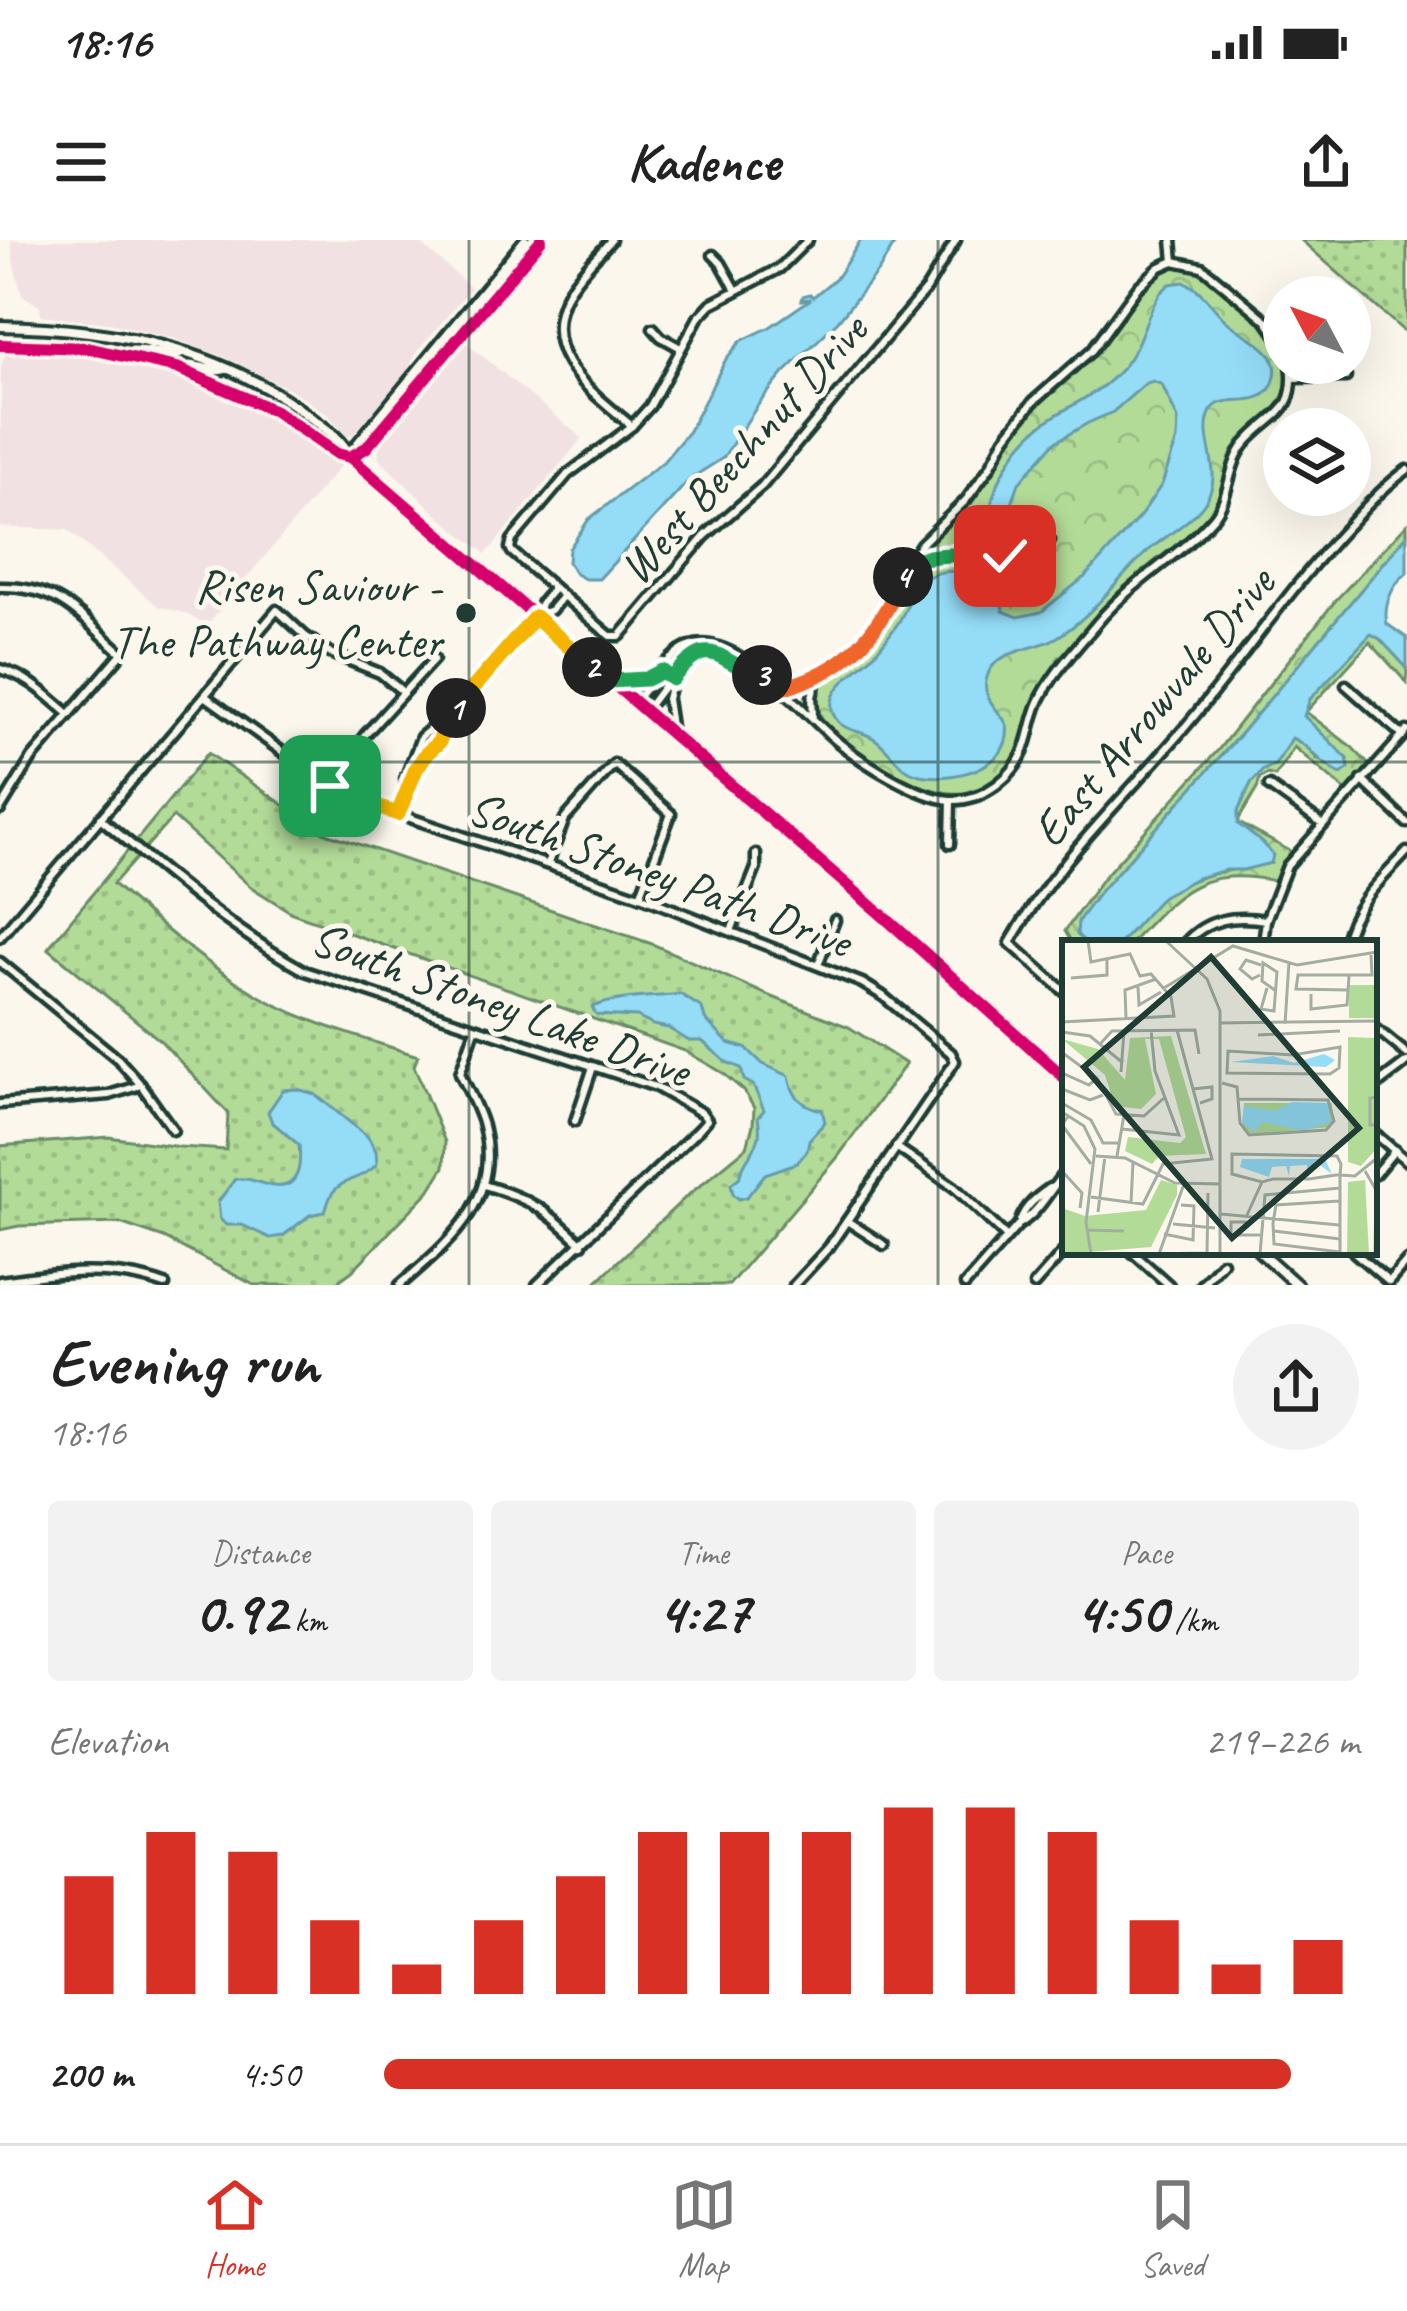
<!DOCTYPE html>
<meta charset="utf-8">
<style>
:root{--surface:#fff;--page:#f2f2f2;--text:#222;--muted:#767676;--line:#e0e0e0;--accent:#d93025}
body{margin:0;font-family:Caveat,sans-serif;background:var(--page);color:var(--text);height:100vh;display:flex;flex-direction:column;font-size:45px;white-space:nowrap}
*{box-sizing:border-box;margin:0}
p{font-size:39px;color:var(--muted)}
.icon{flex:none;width:66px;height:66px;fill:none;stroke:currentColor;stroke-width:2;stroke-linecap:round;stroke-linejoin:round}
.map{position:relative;height:1045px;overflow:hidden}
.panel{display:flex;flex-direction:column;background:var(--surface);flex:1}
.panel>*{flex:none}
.needle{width:78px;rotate:311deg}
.tools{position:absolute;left:1263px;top:36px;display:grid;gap:24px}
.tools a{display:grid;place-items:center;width:108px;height:108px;border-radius:50%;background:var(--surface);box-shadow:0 12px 48px #0002;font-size:60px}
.pin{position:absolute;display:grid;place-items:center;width:102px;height:102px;color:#fff;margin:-51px;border-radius:24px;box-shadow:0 6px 18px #0006}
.km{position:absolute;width:60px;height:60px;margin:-30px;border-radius:50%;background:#222;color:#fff;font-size:33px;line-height:60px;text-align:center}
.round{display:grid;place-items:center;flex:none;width:126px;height:126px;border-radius:63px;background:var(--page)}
.overview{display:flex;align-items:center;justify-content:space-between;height:204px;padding:0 48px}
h1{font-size:66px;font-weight:600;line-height:90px}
.metrics{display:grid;grid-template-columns:repeat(3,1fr);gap:18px;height:204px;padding:12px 48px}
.metrics div{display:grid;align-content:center;border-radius:12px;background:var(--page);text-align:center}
.metrics b{font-size:60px;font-weight:600}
.metrics small{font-size:33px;font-weight:400}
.metrics p{font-size:33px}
.chart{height:336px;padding:24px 48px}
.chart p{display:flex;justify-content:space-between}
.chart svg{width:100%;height:216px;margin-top:12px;stroke:var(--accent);stroke-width:6}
ul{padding:0 48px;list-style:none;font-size:39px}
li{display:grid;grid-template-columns:192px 144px 1fr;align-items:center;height:90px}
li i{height:30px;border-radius:15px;background:var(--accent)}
.status{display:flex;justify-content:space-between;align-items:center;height:84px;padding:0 60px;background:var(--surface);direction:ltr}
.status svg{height:33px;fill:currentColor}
header{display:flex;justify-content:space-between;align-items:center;height:156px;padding:0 48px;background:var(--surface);font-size:54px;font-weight:600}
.tab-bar{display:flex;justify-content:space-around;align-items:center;height:168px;border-top:3px solid var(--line);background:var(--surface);font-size:33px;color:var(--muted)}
.tab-bar a{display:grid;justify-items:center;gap:6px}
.tab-bar .selected{color:var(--accent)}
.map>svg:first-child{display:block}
</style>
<div class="status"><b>18:16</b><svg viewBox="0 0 49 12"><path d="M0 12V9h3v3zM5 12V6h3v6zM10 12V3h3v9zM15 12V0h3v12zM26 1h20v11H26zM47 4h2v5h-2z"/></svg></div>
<header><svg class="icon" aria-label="menu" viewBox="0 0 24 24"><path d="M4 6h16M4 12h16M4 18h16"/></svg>Kadence<svg class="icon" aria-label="share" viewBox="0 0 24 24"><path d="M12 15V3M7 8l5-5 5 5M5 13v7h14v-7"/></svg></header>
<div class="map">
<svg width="1407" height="1045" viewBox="0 0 1407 1045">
<defs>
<pattern id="grass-dots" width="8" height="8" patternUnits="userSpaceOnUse" patternTransform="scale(3)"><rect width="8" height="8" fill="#b3db98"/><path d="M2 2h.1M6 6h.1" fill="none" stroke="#9abd84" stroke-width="1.8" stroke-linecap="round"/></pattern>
<pattern id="park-crowns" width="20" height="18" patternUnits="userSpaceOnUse" patternTransform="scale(3)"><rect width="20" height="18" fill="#b3db98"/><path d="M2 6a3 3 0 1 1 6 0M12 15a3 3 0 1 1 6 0" fill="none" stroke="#9abd84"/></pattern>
</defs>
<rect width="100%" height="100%" fill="#fbf7ec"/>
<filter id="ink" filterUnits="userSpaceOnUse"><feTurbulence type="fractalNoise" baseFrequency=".00833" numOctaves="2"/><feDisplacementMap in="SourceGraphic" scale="24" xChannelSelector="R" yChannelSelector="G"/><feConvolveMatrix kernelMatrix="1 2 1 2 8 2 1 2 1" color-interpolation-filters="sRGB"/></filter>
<g filter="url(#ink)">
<g fill="#f1e1e3">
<polygon points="11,0 417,0 471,48 417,111 407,132 354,194 347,196 327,174 292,150 225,117 175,99 109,83 41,75 40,66 22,55 14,25"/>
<polygon points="464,101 582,198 486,314 439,276 379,219 378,204"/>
<polygon points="7,111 89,113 185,137 278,178 342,224 207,385 184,373 158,366 68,290 0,287 1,126"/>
</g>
<g fill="url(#grass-dots)" stroke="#698c66" stroke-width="3">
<polygon points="1301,0 1407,0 1407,94"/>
<path d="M208 513 323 592 652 704 770 756 849 787 906 824 837 918 729 1045H593L686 957 747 907 753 885 754 868 744 851 723 833 685 811 292 673 251 647 173 577 113 644C160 685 207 726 261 757 309 784 366 799 418 816L414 826 445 902 444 927 429 951 352 1031 333 1045H254L164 998 120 983 19 986 0 990V906L109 897 180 907 226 910 228 873 161 801 48 708Z"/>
</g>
<g fill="url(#park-crowns)" stroke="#698c66" stroke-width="3">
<path d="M1179 25C1204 31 1206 38 1224 53 1234 61 1244 66 1253 75 1281 103 1303 142 1271 176 1260 187 1246 194 1238 207 1222 231 1224 259 1204 281 1190 296 1172 308 1155 321 1129 342 1105 365 1085 391 1070 410 1052 429 1040 449 1021 481 1025 522 991 544 960 563 926 549 896 535 871 523 811 487 817 456 817 454 822 441 823 439 828 433 839 428 845 423 859 413 874 398 882 384 897 358 907 327 927 305 941 289 959 277 972 260 996 229 1011 192 1038 162 1054 144 1077 133 1093 115 1124 83 1135 41 1179 25Z"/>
<polygon points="1407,284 1407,295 1243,491 1098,654 1077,694 1085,703 1072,703 1065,691 1103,638 1219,509 1335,361"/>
<path d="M1371 393 1380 399 1407 428V443L1370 402 1306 472 1352 507 1369 525 1346 551 1294 507 1275 536 1268 534 1260 538 1257 549 1239 579V583L1292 612 1275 641C1200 626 1178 652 1131 703H1120C1133 689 1146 673 1160 659 1189 633 1235 630 1271 623L1264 604 1238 584V571L1251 543 1263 530 1275 525 1292 498 1305 504 1317 519 1347 518 1304 477 1310 459Z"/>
</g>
<g fill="#95dcf7" stroke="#669ca9" stroke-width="3" fill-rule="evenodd">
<polygon points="861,0 897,0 879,30 838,81 784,133 760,162 723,218 690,239 599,339 585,339 576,334 568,322 569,309 589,279 663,222 689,191 726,119 741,101 770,87 811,59 802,60 803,56 810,54 813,57 837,37"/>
<path d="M1184 42C1203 50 1210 65 1224 79 1243 98 1289 109 1272 145 1259 172 1221 149 1210 173 1198 201 1226 231 1205 262 1191 282 1167 295 1149 310 1118 338 1092 377 1056 398 1034 411 995 409 987 437 980 458 999 469 1007 485 1012 526 959 540 926 536 899 533 894 513 875 499 859 488 837 493 832 469 828 446 862 428 875 413 883 403 891 394 898 383 907 369 913 347 928 337 947 325 971 338 989 325 991 312 988 300 988 287 990 244 1017 199 1053 177 1077 162 1104 150 1122 128 1141 107 1145 76 1160 53L1170 44ZM1153 141 1162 145 1178 179 1177 200 1162 244 1141 275 1086 336 1041 372 1018 377 1003 371 1002 362 1008 348 1003 333 1004 305 1007 277 1019 243 1054 203 1088 183 1113 172 1146 143Z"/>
<path d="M1407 295V333C1392 344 1383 366 1387 384L1407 398V428L1380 399 1371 394 1310 459 1304 476 1347 518 1349 528 1341 534C1321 526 1311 506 1292 498L1275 525 1263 530 1251 543 1238 571V584L1264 604 1273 615 1271 623 1243 630H1226L1197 638 1163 656 1120 703H1085L1077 694 1078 681 1098 654 1243 491Z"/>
<path d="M680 754 702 768 705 779 728 803 746 808 763 824 789 836C792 856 802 866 822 870L825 882 809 900 807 911 797 923 765 934 747 957 739 959 733 954 731 944C746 931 735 944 743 927 754 905 763 905 758 877L764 870 753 845 744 840 741 828 726 822 702 801H689L668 788 653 785 637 777 596 775 592 767C621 756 650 758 680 754Z"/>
<path d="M297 849 315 854 368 897 376 911 377 924C364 939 344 938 333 952 329 958 327 966 325 972L310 975 283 996 270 998 242 985H226L220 979 218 962 235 939C251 937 259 944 273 946 300 950 301 924 299 905L272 882 268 872 283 850Z"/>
</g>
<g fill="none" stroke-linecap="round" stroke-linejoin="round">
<defs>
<g id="street">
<path d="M611 0C597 17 578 34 568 52 534 113 592 152 632 186"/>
<polyline points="808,0 780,28 711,64 698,78 650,166 632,186 568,234 512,300 510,308 512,312 610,396 620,396 705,296 762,246 927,48 956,0"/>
<polyline points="1172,0 1174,21"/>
<polyline points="713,15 721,23 736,50"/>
<polyline points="653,88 661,97 679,107"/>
<polyline points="1293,138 1346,137"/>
<path d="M913 320C953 308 1002 325 1035 313 1042 311 1046 305 1050 300"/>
<path d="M0 347C61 346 79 376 122 413L32 518 0 570"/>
<polyline points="538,375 551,370 563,356"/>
<path d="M0 429C28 436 48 456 69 474"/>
<polyline points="609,441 646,439 662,431 672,439 667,459 672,493"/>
<polyline points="1346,445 1403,496"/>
<polyline points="781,449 817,437 859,407 880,382 910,321 921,304 966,260 990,227 1005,198 1033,162 1092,110 1137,48 1160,27 1174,21 1202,27 1266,80 1284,106"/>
<polyline points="205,456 330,546 360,561 640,656 862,743 883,756 951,813 955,821 952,826 829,1007 794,1045"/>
<path d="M634 463C650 445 668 413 691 406 737 391 805 475 838 502 863 523 917 557 950 560 983 562 1016 536 1026 505 1032 488 1033 470 1043 454 1057 428 1080 404 1098 382 1133 340 1179 317 1213 278 1231 257 1227 226 1245 204 1271 173 1298 175 1291 123"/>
<path d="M644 472C662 451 686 404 718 415 734 420 746 433 763 435"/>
<polyline points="813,475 812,457 817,437"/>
<polyline points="423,507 535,377 542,362 554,348"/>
<polyline points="1362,540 1407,583"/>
<polyline points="406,545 405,539 421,497 440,481"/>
<polyline points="330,546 365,495 434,419"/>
<polyline points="1269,546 1322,584"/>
<polyline points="398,574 416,528 426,514 439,502 449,478"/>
<path d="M100 578C166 633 229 689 305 731L656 847 702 873 707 880 699 889 537 1045"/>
<polyline points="950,604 951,560"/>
<polyline points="548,623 565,579 614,524 671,574 640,656"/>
<polyline points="731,691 756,628 756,614"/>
<polyline points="0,697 277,370 305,396 330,413 380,433 403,452"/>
<path d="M1185 703C1207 678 1235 675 1266 680"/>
<polyline points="1263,703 1266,680 1287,626 1407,491"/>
<path d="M1345 703C1352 665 1382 639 1407 612"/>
<polyline points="0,722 118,819 141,845 173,890"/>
<polyline points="818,725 835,680"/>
<path d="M1065 752 1010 703C1059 615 1133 551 1196 474 1247 412 1292 346 1347 287 1366 267 1384 246 1407 230"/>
<polyline points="1374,787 1407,814"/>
<polyline points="1374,847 1407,822"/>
<polyline points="0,864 109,855 141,845"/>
<polyline points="575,881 593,827"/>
<polyline points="1374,893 1407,921"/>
<polyline points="896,907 954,947 1007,997"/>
<polyline points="1374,935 1395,910"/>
<path d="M484 945C530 959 547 970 582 1004"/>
<polyline points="847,981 884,1005"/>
<path d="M1020 981C1025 966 1037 957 1050 948"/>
<polyline points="1132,1012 1169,1045"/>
<polyline points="1354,1012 1389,1042 1407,1021"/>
<path d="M0 1041C56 1033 110 1025 165 1045"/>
<path d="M400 1045C449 1002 502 961 483 886 478 868 468 850 460 833L475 789"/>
<path d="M965 1045 1018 985C1040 972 1049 950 1065 932"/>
<polyline points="1034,1045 1065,1010"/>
<polyline points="1201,1045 1222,1022"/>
</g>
<g id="secondary">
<path d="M0 86C111 88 219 107 310 177 324 188 342 198 349 215"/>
<polyline points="0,105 87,108 177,128 275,171 337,214 350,217 882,675 1065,838"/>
<path d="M124 111C144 108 161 116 180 114"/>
<path d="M177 127C193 121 209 134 226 129"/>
<polyline points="351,215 358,203 525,0"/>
<polyline points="350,217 366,208 541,0"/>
<polyline points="1260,1012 1297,1045"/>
</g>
</defs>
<use href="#street" stroke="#1f3d34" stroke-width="15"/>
<use href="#secondary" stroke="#1f3d34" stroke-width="16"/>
<use href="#street" stroke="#fbf7ec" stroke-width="6"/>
<use href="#secondary" stroke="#fbf7ec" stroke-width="8"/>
<defs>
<g id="cycleway">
<polyline points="0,105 87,108 177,128 275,171 337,214 350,217 882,675 1065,838"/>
<polyline points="350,217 366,208 541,0"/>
</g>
</defs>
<use href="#cycleway" stroke="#fbf7ec" stroke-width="20"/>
<use href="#cycleway" stroke="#d6006c" stroke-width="12"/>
</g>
</g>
<g fill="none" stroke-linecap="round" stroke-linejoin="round" filter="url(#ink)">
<defs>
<polyline id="split-1" points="330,546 359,561 398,574 416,529 426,514 439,502 449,476 456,468"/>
<polyline id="split-2" points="456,468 535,377 592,427"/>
<path id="split-3" d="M592 427 609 441 646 439 662 431 672 439C714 388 716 425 762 435"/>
<path id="split-4" d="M762 435 781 448C845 433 877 395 903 337"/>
<path id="split-5" d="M903 337 910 321C941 312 973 315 1005 316"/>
</defs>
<use href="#split-1" stroke="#fff" stroke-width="24"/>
<use href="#split-2" stroke="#fff" stroke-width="24"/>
<use href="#split-3" stroke="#fff" stroke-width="24"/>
<use href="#split-4" stroke="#fff" stroke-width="24"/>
<use href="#split-5" stroke="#fff" stroke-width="24"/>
<use href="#split-1" stroke="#f5b400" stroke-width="15"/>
<use href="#split-2" stroke="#f5b400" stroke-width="15"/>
<use href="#split-3" stroke="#22a559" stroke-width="15"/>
<use href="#split-4" stroke="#f0652b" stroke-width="15"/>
<use href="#split-5" stroke="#22a559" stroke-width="15"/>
</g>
<path fill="none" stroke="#1f3d34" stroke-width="3" stroke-opacity="0.55" d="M469 0V1045M938 0V1045M0 522H1407"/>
<circle fill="#1f3d34" stroke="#fbf7ec" stroke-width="4.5" cx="466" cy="373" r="12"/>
<g text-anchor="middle" stroke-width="10" stroke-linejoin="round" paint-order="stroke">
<g font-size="48" fill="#1f3d34" stroke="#fbf7ec">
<text transform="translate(742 208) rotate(-48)" y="17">West Beechnut Drive</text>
<text transform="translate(1152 466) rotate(-50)" y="17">East Arrowvale Drive</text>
<text transform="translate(660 633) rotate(20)" y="17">South Stoney Path Drive</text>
<text transform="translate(501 763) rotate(20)" y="17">South Stoney Lake Drive</text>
</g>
<g font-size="48" fill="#1f3d34" stroke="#fbf7ec" text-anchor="end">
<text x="442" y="362">Risen Saviour -<tspan x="442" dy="55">The Pathway Center</tspan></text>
</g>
</g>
<g transform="translate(1062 700)">
<rect width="315" height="315" fill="#fbf7ec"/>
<path d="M109 96 144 214 97 216 90 224 63 211 66 197 118 203 124 197 97 99H83L94 154 79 169 53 166 43 135 0 99 36 109 63 140 68 98ZM286 97 315 98V208L299 226 286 222ZM99 240 115 245V255L89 307 1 314 0 268 23 276 84 270ZM303 240 307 314H285L286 242Z" fill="#b3db98"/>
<path d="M287 45H315V78H287Z" fill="#b3db98"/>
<path d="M182 163H270L271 180 268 187 188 195 180 188Z" fill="#b3db98"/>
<path d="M262 114 273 120 264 127 169 122 211 116 232 123ZM230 162 266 163 269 182 242 191 201 182 192 192 180 182 182 166 213 171ZM263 219 270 234 254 222 246 237 245 225 228 226 227 236 224 226 210 227 207 237 178 227 180 219Z" fill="#95dcf7"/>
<path fill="none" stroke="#a3ada2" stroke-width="3" d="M104 1 145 39 158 71V314M198 35 190 39 178 29 184 20 199 25M9 38 45 35V20M76 47 77 65 99 52M102 48 171 6 235 25 315 12M205 48 199 69 212 71 215 32 201 23 200 41 214 51M285 50 234 49 236 35H310L309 15M249 54V69L285 65 287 36M64 78 63 50 94 39M0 82 112 76 109 57 89 34 78 36 68 14 29 22 26 1M159 83 315 81M223 84 227 22M0 92 28 96 61 123M196 95 278 91M39 103 50 91 133 90 137 114M278 107 277 128 268 134 165 133 166 111 231 115ZM2 114 35 138 54 174 82 176 102 158M59 132 62 91M0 133 27 145 34 139M160 143 175 147 178 183 187 195 264 190 272 181 266 160 177 159M0 149 28 160 41 155M131 149 150 147V159L138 163M315 157 308 158V185H315M0 163 29 180 41 203H58M0 172 22 186 33 209 24 282 29 314M7 175 0 185 29 224M60 189 117 195 93 131 89 90M34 216 63 218 113 243 159 244M55 216 62 175M0 231 20 253 18 268M303 231 314 250 313 314M29 257 81 264 101 224 150 219 115 90M277 261 214 265 211 283 212 304 278 312M69 263 71 222M36 272 43 216M159 274 277 285M185 275 200 242M185 282H169V295H198M111 284 153 288M24 290 62 291M212 291 278 299M102 294 131 300 132 266 119 265M87 314 145 313 146 253M97 314 122 244M198 314 203 255 278 248M278 314V235L279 224 275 216 170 214V234L200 242 211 239H247L274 235H278L293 236 315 218"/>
<path fill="#1f3d34" fill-opacity="0.15" stroke="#1f3d34" stroke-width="6" d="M149 17 297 188 170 298 22 127Z"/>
<rect width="315" height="315" fill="none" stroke="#1f3d34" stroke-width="6"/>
</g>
</svg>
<div class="tools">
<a><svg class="needle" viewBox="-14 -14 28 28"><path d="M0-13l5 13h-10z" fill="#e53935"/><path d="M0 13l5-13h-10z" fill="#767676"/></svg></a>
<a><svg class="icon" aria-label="layers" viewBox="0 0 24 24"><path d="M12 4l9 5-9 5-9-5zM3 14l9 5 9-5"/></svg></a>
</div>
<div class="pin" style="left:330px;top:546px;background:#1e9e55"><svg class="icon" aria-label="arrive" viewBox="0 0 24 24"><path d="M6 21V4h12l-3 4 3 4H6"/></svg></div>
<div class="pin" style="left:1005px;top:316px;background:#d93025"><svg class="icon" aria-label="check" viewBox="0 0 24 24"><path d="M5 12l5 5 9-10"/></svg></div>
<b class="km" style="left:456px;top:468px">1</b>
<b class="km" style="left:592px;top:427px">2</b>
<b class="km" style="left:762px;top:435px">3</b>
<b class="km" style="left:903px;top:337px">4</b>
</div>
<section class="panel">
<div class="overview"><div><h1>Evening run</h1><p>18:16</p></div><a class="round"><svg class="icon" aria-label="share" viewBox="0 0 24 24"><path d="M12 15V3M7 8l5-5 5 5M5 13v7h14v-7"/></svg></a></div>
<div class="metrics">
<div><p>Distance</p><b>0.92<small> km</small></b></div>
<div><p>Time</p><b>4:27</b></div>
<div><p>Pace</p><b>4:50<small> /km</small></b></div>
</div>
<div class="chart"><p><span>Elevation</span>219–226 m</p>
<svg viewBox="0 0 160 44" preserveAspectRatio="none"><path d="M5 44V20M15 44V11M25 44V15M35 44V29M45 44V38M55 44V29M65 44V20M75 44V11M85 44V11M95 44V11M105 44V6M115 44V6M125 44V11M135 44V29M145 44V38M155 44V33"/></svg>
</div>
<ul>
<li><b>200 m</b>4:50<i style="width:93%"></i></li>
</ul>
</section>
<nav class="tab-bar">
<a class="selected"><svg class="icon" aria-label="home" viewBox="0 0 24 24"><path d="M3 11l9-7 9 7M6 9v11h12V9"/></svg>Home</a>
<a><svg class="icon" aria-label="map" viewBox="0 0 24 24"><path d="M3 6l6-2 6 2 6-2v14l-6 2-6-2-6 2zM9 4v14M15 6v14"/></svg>Map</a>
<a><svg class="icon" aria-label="saved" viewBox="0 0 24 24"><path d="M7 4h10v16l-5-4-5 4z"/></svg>Saved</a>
</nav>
